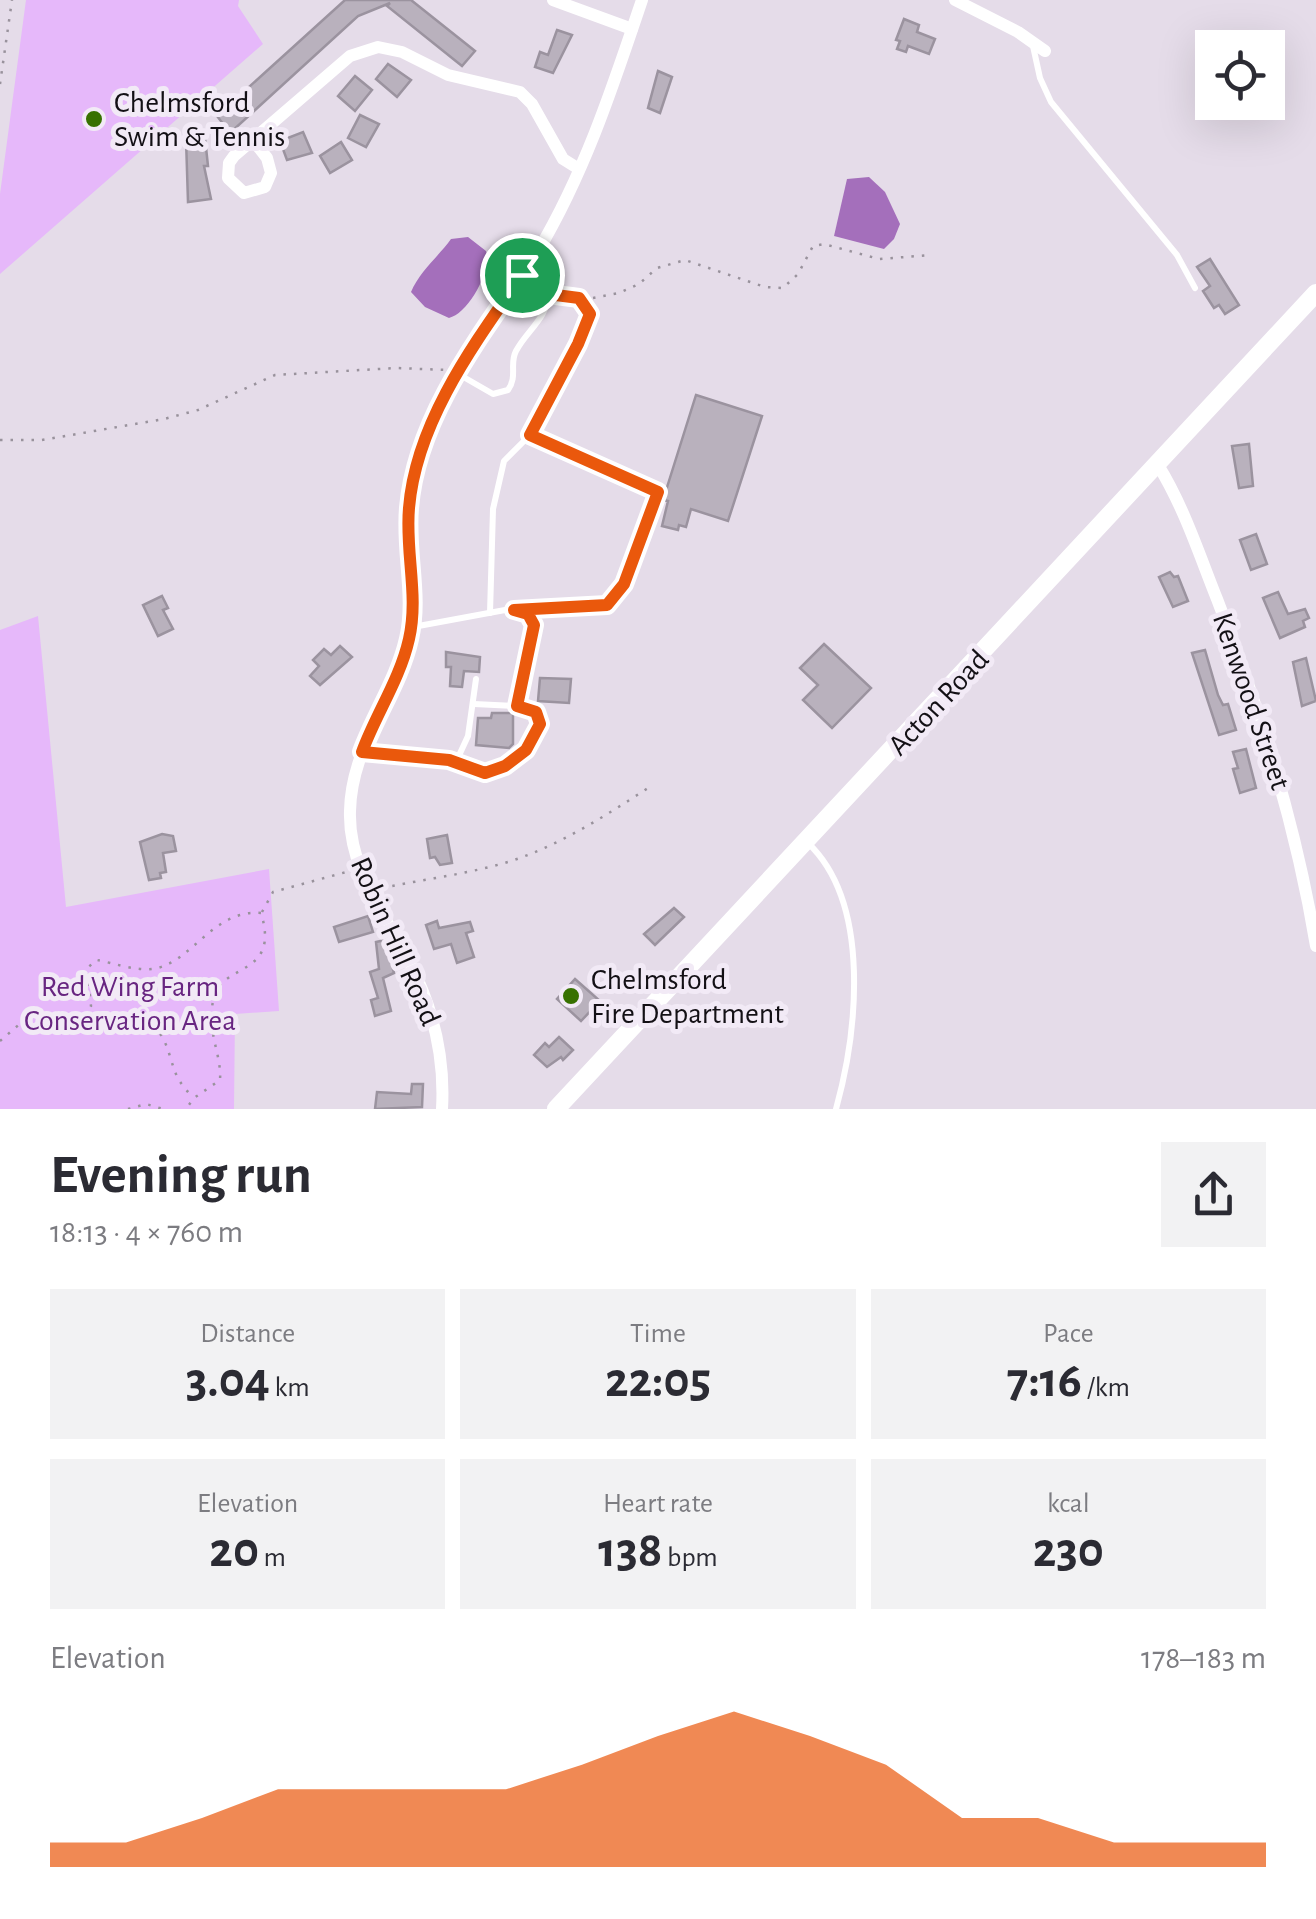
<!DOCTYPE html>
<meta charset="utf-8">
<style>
:root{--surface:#fff;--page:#f2f2f3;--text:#2b2b33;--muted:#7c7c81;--accent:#ea580c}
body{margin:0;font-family:"Alegreya Sans",sans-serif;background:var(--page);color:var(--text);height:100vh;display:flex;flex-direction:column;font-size:38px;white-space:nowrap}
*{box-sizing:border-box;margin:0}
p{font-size:32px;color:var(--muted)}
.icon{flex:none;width:55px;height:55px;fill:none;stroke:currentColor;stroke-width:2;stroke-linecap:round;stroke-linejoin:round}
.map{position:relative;height:1109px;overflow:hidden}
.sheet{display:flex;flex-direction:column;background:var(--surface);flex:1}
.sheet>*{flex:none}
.buttons{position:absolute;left:1195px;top:30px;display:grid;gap:20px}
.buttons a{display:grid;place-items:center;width:90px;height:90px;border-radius:0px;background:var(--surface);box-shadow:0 10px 40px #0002;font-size:50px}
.pin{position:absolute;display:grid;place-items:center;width:85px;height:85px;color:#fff;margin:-42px;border:5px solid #fff;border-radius:50%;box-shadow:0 2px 10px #0007}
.round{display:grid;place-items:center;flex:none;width:105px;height:105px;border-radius:0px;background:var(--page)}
.overview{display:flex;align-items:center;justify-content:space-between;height:170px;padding:0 50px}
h1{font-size:55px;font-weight:700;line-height:75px}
.figures{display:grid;grid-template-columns:repeat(3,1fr);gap:15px;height:170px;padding:10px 50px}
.figures div{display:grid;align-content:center;border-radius:0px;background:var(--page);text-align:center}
.figures b{font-size:50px;font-weight:700}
.figures small{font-size:28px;font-weight:400}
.figures p{font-size:28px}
.chart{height:280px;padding:20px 50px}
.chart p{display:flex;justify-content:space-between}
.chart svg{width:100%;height:180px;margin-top:10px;fill:var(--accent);opacity:.7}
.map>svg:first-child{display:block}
</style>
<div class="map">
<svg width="1316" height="1109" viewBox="0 0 1316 1109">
<rect width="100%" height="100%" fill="#e5dce9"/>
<g fill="#e6b8fa">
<polygon points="26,0 239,0 238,6 263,44 0,274 0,194"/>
<polygon points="38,616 66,907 269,869 279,1011 235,1014 234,1109 0,1109 0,630"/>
</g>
<g fill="#a46fbb">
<polygon points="869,177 885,192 900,224 894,239 884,249 834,236 847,179"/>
<path d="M468 237 486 251C492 271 468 314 449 318L425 307 411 292C420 271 438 257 451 239Z"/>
</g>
<g fill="#b9b1bd" stroke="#9b939f" stroke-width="2.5">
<polygon points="345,0 411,0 475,51 462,66 387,6 390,3 358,16 230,133 217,116"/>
<polygon points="904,19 919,25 917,32 935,39 929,54 908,46 906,52 897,49 900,41 896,40"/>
<polygon points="557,30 572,35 553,73 535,67 540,52 548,55"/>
<polygon points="388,64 411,80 397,97 376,79"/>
<polygon points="658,71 672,77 660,113 648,108"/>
<polygon points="355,76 372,90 355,111 338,96"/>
<polygon points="360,115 379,124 366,147 348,138"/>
<polygon points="303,132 312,153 287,160 280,141"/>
<polygon points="205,138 208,166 204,166 211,199 188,202 186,139"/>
<polygon points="341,142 352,160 330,173 320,156"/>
<polygon points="1210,259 1239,305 1225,314 1219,305 1214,308 1203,291 1210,286 1197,267"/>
<polygon points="696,395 762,416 728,521 691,509 686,527 679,525 678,530 662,526 668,501 663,500"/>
<polygon points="1249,444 1253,486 1239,488 1232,446"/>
<polygon points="1256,534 1267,564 1251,570 1240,540"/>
<polygon points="1170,572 1174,577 1178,576 1188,601 1173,607 1159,577"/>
<polygon points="1278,592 1288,614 1305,609 1309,618 1303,621 1305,627 1280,638 1263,598"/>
<polygon points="162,596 168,608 163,610 173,629 158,636 143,605"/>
<polygon points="824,644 871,688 832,728 803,700 818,685 800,668"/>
<polygon points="340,646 352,657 320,685 310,676 319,666 313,660 324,649 331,655"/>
<polygon points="1205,650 1218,695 1223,705 1228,704 1236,730 1219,735 1192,653"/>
<polygon points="446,652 480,657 479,672 464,671 462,687 450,686 451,667 446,667"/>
<polygon points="1306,658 1316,701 1302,706 1293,662"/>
<polygon points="540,678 571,679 569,703 538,701"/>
<polygon points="492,713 513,713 513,744 509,748 476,745 478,718 491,718"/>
<polygon points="1246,749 1256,788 1240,793 1233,769 1238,768 1233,752"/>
<polygon points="162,834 173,836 176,851 163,853 166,872 160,873 161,878 149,880 140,842"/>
<polygon points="447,835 452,863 440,865 435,857 430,858 427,839"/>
<polygon points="674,908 684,917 655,945 644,934"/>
<polygon points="368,916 373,932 339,942 334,927"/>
<polygon points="437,921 439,928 470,922 473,931 466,933 474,957 457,963 451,944 434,949 426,925"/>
<polygon points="385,940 394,973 383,978 391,1011 375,1016 371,1000 378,998 370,972 379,969 376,942"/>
<polygon points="575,979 600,1001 581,1021 557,999"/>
<polygon points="559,1037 573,1050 563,1060 561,1057 547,1067 534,1055 545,1043 549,1047"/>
<polygon points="412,1084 423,1084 422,1107 375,1109 377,1092 411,1094"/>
</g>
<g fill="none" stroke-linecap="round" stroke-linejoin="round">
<g stroke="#99929c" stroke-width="2.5" stroke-dasharray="2.5 8" stroke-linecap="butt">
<polyline points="0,84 12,0"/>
<polyline points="593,298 619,293 639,284 657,268 685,260 765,287 783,288 798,274 813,246 824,244 879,259 932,255"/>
<polyline points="0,440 42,440 164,419 198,410 275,375 396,368 447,370"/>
<path d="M382 888C425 879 469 874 511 861 560 845 605 816 648 788"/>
<polyline points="262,912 273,892 350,871"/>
<path d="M91 1014C111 1014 155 1019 164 1040 175 1065 171 1076 193 1097"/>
<path d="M0 1041 29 1016 88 1014 91 1006 87 968 97 960C113 963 136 971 152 969 192 964 212 909 261 913 280 975 226 963 215 994 204 1028 222 1053 220 1080L194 1098 186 1109"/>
<polyline points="128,1109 146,1104 163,1109"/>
</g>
<g stroke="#fff" stroke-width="6">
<polyline points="1033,46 1040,78 1051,102 1177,255 1195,288"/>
<path d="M460 375 493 394 508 390C518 376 509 364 516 351 527 330 548 318 548 294"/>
<polyline points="514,610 607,605 624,584 658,492 530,435"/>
<polyline points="490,613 493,509 504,461 530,435 579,344 590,314 579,298 548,294 523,276"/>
<polyline points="413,627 505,610 528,614 534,631 517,706"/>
<path d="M363 753 449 760 485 773C512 767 530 749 540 724L536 712 517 706 474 704"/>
<polyline points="456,762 468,736 476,679"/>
<path d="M808 843C872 904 857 1033 836 1109"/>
</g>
<g stroke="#fff" stroke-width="12">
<polyline points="553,0 632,29"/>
<polyline points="955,0 1018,32 1045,51"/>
<polyline points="253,140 267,158 271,173 265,187 244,193 228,178 229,163 234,156 350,56 378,47 402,52 448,75 520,92 532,104 563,159 579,169"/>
<path d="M1158 465C1184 507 1199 554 1217 599 1261 712 1296 825 1316 946"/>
<path d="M442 1109C445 1057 434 1010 410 963 385 915 348 868 350 811 351 748 394 699 409 640 424 578 398 518 421 453 448 378 497 319 538 251 585 172 613 86 642 0"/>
</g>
<polyline stroke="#fff" stroke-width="18" points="556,1109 1316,293"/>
</g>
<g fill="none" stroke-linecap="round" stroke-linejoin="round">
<defs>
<path id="route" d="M522 275 548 294 579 298 590 314 578 344 530 435 658 492 624 584 607 605 514 610 528 614 534 625 517 706 536 712 540 724 526 750 505 766 485 773 449 760 362 752C376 714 400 679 409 639 419 596 405 552 409 508 416 422 474 344 522 275Z"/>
</defs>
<use href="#route" stroke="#fff" stroke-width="20"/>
<use href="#route" stroke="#ea580c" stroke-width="12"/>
</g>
<g fill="#377100" stroke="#f2eaf6" stroke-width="4">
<circle cx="94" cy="119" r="10"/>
<circle cx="571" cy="996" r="10"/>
</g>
<g text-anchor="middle" stroke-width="10" stroke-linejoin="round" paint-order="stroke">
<g font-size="30" fill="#131015" stroke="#f2eaf6" text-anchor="start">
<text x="114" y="112">Chelmsford<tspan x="114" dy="34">Swim &amp; Tennis</tspan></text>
<text x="591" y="989">Chelmsford<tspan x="591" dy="34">Fire Department</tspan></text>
</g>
<g font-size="30" fill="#131015" stroke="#f2eaf6">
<text transform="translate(1252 701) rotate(71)" y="10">Kenwood Street</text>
<text transform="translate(938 702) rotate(-47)" y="10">Acton Road</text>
<text transform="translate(396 941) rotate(66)" y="10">Robin Hill Road</text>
</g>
<g font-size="30" fill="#682581" stroke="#f2eaf6">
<text x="130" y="996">Red Wing Farm<tspan x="130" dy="34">Conservation Area</tspan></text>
</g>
</g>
</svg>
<div class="buttons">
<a><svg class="icon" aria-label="locate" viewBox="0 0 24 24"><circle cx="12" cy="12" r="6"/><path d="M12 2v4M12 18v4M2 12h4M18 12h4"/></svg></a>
</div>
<div class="pin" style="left:522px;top:275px;background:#1e9e55"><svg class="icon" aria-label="arrive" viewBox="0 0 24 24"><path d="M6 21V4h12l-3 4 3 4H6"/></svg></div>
</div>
<section class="sheet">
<div class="overview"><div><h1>Evening run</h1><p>18:13 · 4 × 760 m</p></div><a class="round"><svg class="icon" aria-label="share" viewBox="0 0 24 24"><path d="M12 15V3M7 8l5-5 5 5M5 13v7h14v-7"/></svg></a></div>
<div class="figures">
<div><p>Distance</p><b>3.04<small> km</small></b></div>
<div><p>Time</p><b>22:05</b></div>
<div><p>Pace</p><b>7:16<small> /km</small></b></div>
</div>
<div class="figures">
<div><p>Elevation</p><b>20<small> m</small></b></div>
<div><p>Heart rate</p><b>138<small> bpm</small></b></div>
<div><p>kcal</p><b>230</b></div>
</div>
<div class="chart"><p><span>Elevation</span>178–183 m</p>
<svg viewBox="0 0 160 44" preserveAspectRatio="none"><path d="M0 44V38L10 38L20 32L30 25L40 25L50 25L60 25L70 19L80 12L90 6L100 12L110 19L120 32L130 32L140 38L150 38L160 38V44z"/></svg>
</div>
</section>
